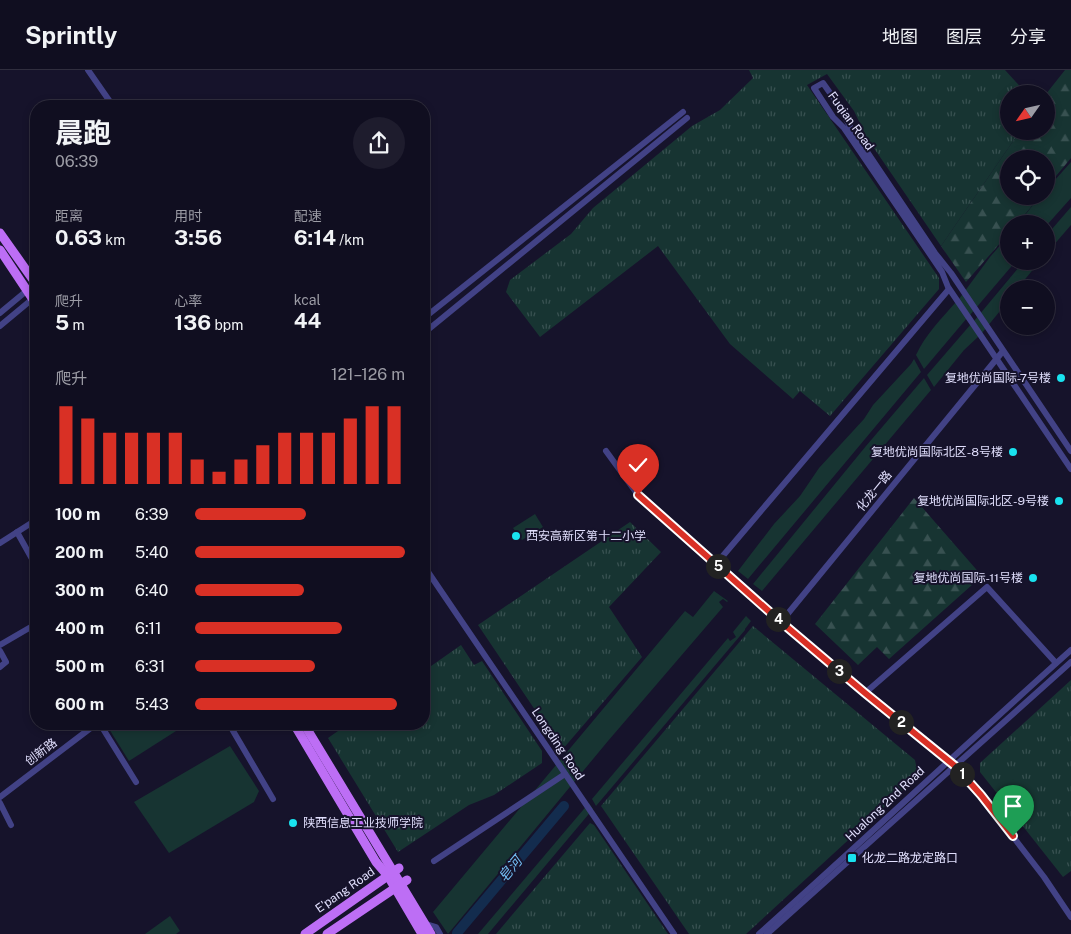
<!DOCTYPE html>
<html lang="zh">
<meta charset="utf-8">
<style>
:root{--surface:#100e20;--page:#1e1c2d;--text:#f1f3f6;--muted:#9c9ca5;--line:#302e3e;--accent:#d93025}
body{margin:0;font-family:"Public Sans","Noto Sans SC",sans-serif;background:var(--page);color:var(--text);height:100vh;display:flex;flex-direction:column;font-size:19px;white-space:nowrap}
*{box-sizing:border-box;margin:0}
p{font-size:16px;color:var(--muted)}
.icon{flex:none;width:28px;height:28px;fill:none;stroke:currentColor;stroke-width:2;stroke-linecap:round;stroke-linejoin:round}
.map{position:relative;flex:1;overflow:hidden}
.panel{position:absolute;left:30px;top:30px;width:400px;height:630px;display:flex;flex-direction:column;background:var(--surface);border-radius:20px;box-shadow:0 2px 8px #0003,0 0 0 1px var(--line)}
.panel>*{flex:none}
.needle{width:32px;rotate:236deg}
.controls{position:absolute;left:1000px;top:15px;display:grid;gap:10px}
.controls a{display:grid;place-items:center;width:55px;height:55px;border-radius:50%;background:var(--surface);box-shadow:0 2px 8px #0003,0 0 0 1px var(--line);font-size:25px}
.pin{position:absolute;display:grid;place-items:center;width:42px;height:42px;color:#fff;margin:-51px -21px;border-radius:50% 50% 50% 0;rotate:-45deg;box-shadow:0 0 5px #0007}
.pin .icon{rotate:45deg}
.km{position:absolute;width:25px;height:25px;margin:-12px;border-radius:50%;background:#222;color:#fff;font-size:14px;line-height:25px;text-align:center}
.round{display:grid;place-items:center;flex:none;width:52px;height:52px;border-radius:26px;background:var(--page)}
.overview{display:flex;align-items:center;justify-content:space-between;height:85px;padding:0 25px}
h1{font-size:28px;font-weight:700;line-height:38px}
.figures{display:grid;grid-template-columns:repeat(3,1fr);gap:8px;height:85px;padding:5px 25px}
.figures div{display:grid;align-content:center}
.figures b{font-size:21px;font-weight:700}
.figures small{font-size:14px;font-weight:400}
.figures p{font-size:14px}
.chart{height:140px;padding:10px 25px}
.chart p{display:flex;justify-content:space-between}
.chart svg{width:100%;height:90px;margin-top:5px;stroke:var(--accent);stroke-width:6}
ul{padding:0 25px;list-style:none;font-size:16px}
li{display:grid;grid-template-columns:80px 60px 1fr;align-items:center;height:38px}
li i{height:12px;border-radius:6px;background:var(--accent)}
header{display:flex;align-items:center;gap:30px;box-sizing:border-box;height:70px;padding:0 25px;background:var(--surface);border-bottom:1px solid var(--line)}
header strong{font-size:24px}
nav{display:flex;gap:28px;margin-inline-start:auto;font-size:18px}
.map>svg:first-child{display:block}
</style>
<header>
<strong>Sprintly</strong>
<nav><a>地图</a><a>图层</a><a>分享</a></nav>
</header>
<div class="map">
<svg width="1071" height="864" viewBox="0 0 1071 864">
<defs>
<pattern id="grass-tufts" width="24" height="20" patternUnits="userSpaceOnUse" patternTransform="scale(1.25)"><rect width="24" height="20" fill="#173432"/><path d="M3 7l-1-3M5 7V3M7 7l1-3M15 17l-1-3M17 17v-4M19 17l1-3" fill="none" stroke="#385151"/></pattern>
<pattern id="forest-firs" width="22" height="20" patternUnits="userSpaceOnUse" patternTransform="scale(1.25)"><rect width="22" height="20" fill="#173432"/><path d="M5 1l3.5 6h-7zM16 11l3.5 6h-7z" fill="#385151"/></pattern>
</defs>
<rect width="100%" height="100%" fill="#16132b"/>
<g fill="url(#grass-tufts)">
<polygon points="749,0 1005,0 1027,24 1009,24 1009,61 1020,61 941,176 867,68 854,41 827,4 807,15 939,208 939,219 830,346 800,321 793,329 730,274 658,176 540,267 506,222 510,210 571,164 593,138 692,56 720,40 753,8"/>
<polygon points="630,452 661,482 609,537 642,587 562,680 478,555"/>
<polygon points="753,556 915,690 918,706 746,864 689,864 601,736"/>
<polygon points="461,575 474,595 482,591 542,681 542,693 494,725 469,735 398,782 328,668 348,654 424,654 424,601"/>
<polygon points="1071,610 1071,801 1063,807 980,702 980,693"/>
<polygon points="590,753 594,755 668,864 496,864"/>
</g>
<g fill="url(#forest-firs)">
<polygon points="1065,0 1071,0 1071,88 1046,118 1046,89 1009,89 1009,126 1040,126 1017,154 1009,154 1009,163 966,212 941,176 1020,61 1046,61 1046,24"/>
<polygon points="914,428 982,506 889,589 877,577 858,595 815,554"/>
</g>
<g fill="#173432">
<polygon points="1071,92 1071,128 1046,156 1046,154 1018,154 1040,126 1046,126 1046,120"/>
<polygon points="1071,137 1071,155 1046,184 1046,166"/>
<polygon points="1009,165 1009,191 1016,191 970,245 959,229 990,187"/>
<polygon points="1024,191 1040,191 1017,219 1009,219 1009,230 982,263 974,251"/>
<path d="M956 232 967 248 924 299 916 285C925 265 942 248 956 232Z"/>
<polygon points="971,254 979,266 964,280 934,317 927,305"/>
<polygon points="914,289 921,302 748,509 738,501 774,454 800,426 819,398 864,349 873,335 911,294"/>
<polygon points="924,308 931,320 762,521 753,514 866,376"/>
<polygon points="535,444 543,457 522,470 513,458"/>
<polygon points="714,521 728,531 727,532 723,529 719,532 723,537 608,671 448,864 433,842 685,541 693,547"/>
<polygon points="746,546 751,551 745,559 745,560 596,736 592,729 728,568 730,571 736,567 733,562"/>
<polygon points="106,654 187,654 129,691"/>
<polygon points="230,676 259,721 254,732 169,783 134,732"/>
<polygon points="589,733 593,739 488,864 478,864"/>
<polygon points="170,846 180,861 176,864 145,864"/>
</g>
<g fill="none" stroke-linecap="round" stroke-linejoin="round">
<polyline stroke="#132c4e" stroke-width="10" points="457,863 564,736"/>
<g stroke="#424286" stroke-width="6">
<polyline points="88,0 113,36"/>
<polyline points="0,243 36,213"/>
<polyline points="424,248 683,42"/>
<polyline points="0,256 36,226"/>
<polyline points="424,263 687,48"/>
<polyline points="606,381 638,425 781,552 865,623 955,696 981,725 1044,807 1071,847"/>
<polyline points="1071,381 951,203 935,183 849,55 840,37 823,13 814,18 833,47 844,58 942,202 948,217 1071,399"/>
<polyline points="17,462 36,496"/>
<polyline points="0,473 36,450"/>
<polyline points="716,494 949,219"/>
<polyline points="424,496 674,864"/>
<polyline points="781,552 1003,281"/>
<polyline points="0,575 36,554"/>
<polyline points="0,581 6,592 0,597"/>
<polyline points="865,623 987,517 1056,593"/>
<polyline points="100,654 136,712"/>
<polyline points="229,654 273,729"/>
<polyline points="0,727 92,657 94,654"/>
<polyline points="0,733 11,755"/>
<polyline points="434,791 565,704"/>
<polyline points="426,854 436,857 440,864"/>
<path d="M759 864C864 770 966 674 1071 580"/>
<polyline points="767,864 1071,592"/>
</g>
<g stroke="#bd6ef5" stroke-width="9">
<polyline points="0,163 36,214"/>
<polyline points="0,180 36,234"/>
<polyline points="294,654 376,792 388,806 422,864"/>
<polyline points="304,654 431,864"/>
<polyline points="305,864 399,798"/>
<polyline points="327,864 407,810"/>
</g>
</g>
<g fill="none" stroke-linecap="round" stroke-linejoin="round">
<defs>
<polyline id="route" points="638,425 781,552 865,623 955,696 981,725 1013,766"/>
</defs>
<use href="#route" stroke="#fff" stroke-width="10"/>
<use href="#route" stroke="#d93025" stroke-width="6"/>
</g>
<g fill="#19e2ef" stroke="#16132b" stroke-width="2">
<circle cx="1061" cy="308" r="5"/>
<circle cx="1013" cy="382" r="5"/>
<circle cx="1059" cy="431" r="5"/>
<circle cx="516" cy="466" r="5"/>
<circle cx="1033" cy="508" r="5"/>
<circle cx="293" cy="753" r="5"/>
<rect x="847" y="783" width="10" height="10" rx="2.5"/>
</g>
<g text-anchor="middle" stroke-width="4" stroke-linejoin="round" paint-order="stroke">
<g font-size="12" fill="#e1dffd" stroke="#16132b">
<text transform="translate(851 51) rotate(54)" y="4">Fuqian Road</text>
<text transform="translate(874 421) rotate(-51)" y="4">化龙一路</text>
<text transform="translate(558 674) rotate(56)" y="4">Longding Road</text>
<text transform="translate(41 682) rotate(-37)" y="4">创新路</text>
<text transform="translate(885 734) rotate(-43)" y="4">Hualong 2nd Road</text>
<text transform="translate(345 820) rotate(-35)" y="4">E'pang Road</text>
</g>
<g font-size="12" fill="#e1dffd" stroke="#16132b" text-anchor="end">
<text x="1051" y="312">复地优尚国际-7号楼</text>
<text x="1003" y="386">复地优尚国际北区-8号楼</text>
<text x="1049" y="435">复地优尚国际北区-9号楼</text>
<text x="526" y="470" text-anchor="start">西安高新区第十二小学</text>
<text x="1023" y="512">复地优尚国际-11号楼</text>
<text x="303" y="757" text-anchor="start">陕西信息工业技师学院</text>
<text x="862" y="792" text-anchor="start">化龙二路龙定路口</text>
</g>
<g font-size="14" font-style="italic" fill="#74bff5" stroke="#16132b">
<text transform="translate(510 799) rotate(-50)" y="5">皂河</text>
</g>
</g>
</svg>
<div class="controls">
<a><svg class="needle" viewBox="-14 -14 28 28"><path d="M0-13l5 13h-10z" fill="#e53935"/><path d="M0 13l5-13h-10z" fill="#9c9ca5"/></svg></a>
<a><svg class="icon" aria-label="locate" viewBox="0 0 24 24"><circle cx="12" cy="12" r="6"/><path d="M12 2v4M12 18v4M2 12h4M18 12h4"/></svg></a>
<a>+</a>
<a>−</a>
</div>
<div class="pin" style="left:1013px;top:766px;background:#1e9e55"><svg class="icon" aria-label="arrive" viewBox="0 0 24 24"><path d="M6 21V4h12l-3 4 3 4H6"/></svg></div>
<div class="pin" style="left:638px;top:425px;background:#d93025"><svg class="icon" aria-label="check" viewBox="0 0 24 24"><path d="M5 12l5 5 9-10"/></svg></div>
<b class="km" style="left:962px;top:704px">1</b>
<b class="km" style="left:901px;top:652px">2</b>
<b class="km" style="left:839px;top:601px">3</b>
<b class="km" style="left:778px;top:549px">4</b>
<b class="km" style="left:718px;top:496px">5</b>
<section class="panel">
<div class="overview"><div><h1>晨跑</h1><p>06:39</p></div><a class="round"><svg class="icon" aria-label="share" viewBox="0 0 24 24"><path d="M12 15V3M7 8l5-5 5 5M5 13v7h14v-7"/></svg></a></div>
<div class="figures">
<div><p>距离</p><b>0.63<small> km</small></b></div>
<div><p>用时</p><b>3:56</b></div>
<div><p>配速</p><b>6:14<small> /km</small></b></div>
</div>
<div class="figures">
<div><p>爬升</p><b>5<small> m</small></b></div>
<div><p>心率</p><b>136<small> bpm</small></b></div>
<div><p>kcal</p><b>44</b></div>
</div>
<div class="chart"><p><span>爬升</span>121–126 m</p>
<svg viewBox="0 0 160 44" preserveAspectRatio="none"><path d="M5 44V6M15 44V12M25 44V19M35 44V19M45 44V19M55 44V19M65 44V32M75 44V38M85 44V32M95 44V25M105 44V19M115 44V19M125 44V19M135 44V12M145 44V6M155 44V6"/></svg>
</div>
<ul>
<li><b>100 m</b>6:39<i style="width:53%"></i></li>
<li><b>200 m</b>5:40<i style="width:100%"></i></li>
<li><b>300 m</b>6:40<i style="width:52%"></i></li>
<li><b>400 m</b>6:11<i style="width:70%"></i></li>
<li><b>500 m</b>6:31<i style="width:57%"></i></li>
<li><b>600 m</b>5:43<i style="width:96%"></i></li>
</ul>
</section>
</div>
